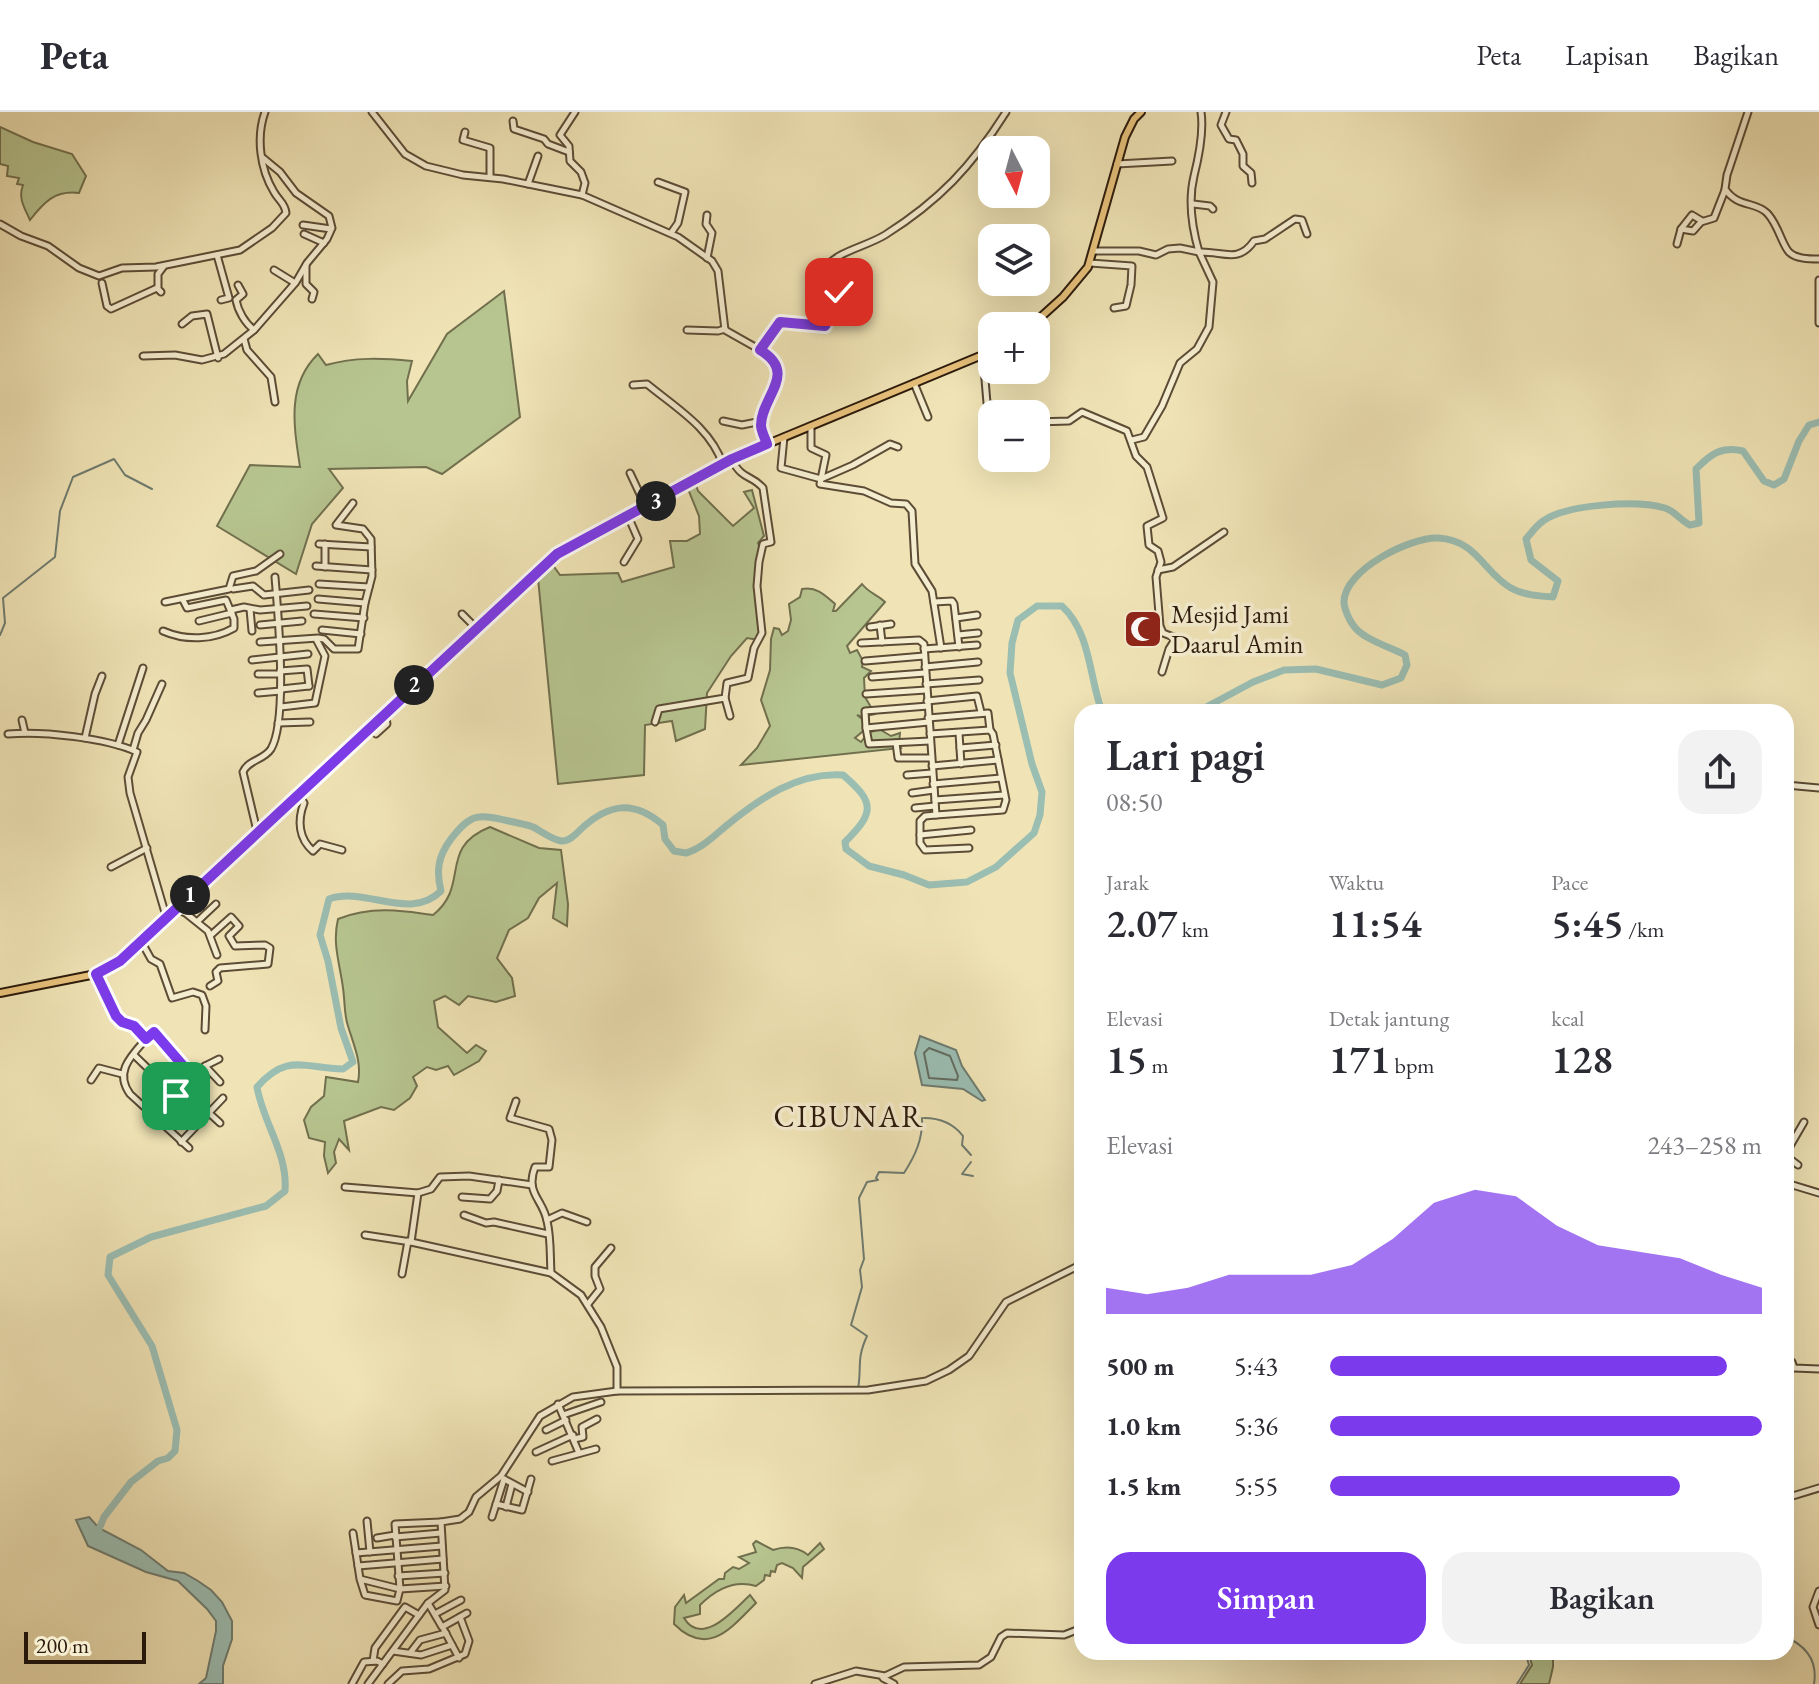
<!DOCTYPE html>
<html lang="id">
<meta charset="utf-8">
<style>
:root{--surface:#fff;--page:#f2f2f3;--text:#2b2b33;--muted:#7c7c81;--line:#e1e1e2;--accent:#7c3aed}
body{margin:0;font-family:"EB Garamond",serif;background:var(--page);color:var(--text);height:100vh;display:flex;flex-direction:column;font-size:30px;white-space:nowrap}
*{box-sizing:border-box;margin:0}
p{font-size:26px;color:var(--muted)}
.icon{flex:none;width:44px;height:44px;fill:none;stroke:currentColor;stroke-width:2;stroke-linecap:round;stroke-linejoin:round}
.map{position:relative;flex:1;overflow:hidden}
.sheet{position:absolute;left:1074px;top:592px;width:720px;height:956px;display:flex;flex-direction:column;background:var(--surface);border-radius:24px;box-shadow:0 8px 32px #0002}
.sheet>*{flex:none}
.needle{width:52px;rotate:174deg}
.controls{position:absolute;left:978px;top:24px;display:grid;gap:16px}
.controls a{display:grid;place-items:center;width:72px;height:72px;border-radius:16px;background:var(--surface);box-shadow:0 8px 32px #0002;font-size:40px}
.scale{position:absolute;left:24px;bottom:20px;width:122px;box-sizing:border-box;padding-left:8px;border:4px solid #2b1a0c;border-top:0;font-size:22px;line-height:28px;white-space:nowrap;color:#2b1a0c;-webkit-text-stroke:6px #f5edd0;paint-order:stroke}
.pin{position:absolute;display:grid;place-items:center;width:68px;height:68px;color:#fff;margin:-34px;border-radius:16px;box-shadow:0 4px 12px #0006}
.km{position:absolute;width:40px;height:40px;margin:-20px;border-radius:50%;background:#222;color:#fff;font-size:22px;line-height:40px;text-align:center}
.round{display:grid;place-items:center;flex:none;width:84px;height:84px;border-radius:24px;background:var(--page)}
.headline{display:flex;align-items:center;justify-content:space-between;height:136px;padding:0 32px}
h1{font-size:44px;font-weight:600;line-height:60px}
.metrics{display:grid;grid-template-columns:repeat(3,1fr);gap:12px;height:136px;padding:8px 32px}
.metrics div{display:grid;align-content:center}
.metrics b{font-size:40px;font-weight:600}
.metrics small{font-size:22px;font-weight:400}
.metrics p{font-size:22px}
.chart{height:224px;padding:16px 32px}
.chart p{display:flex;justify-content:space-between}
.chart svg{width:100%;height:144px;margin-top:8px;fill:var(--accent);opacity:.7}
.primary-button{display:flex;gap:16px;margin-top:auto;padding:16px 32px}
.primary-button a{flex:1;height:92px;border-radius:24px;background:var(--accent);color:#fff;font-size:32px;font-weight:600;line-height:92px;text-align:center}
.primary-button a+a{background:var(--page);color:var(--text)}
ul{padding:0 32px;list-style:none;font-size:26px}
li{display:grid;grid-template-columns:128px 96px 1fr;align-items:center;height:60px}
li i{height:20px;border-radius:10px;background:var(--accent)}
header{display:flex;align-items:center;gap:48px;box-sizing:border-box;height:112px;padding:0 40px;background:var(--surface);border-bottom:2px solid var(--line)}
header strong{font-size:38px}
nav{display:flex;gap:44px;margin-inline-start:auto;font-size:28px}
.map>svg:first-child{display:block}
</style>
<header>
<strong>Peta</strong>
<nav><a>Peta</a><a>Lapisan</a><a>Bagikan</a></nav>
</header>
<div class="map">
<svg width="1819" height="1572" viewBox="0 0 1819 1572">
<rect width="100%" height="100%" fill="#f0e4b6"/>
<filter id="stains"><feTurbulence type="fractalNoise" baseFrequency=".0025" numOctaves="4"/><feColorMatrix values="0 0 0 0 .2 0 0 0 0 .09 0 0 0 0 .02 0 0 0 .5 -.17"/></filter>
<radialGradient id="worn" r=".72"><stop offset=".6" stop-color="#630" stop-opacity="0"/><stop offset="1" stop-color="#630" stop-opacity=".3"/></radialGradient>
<g fill="#b7c590" stroke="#71704e" stroke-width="2">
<path d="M0 15 33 30 72 42 86 64 79 81C55 78 44 90 30 108 24 95 18 86 23 73L17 72 19 66 7 64 8 54 0 52Z"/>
<path d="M504 179 520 305 442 362 426 355 329 357 343 376 312 412 296 462 217 414 250 353 300 355C294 315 286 273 318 242L326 253C355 245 382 246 412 249L407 269 408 289 447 222Z"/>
<polygon points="696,373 698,379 733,414 754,396 744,380 752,378 764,424 758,431 761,439 758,450 761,521 759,528 747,526 731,544 707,581 705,617 676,629 672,609 645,613 644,663 558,672 538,466 552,452 560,463 618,461 622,470 674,455 670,429 687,429 700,422 699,404 688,377"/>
<path d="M862 472C870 482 877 482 885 490L847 534 850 541 857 538 863 549 862 555 871 559 864 566 865 585 875 602 862 605 857 603 870 613 855 626 861 630 868 621 879 617 891 624 900 621 899 633 901 636 741 653 757 636 770 614 761 588 770 558 771 527 774 516 779 517 782 523 788 519 791 508 789 492 800 485 802 477C816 474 825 483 835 492L833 499H836Z"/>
<path d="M490 715 539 736 561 738 568 792 567 814 553 806 557 771 539 786 528 806 509 818 497 846 512 866 515 884 496 890 468 884 459 893 445 884 434 889 438 915 467 941 476 933 486 939 479 949 454 963 448 954 436 958 427 955 413 965 417 974 410 986 394 998 381 995 344 1009 349 1038 339 1027 334 1040 336 1051 328 1061 324 1044 325 1030 309 1026 304 1008 311 995 324 984 326 965 358 970C362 950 354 934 348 914 344 903 345 889 343 876 340 852 332 832 338 807 370 794 400 798 433 803 471 773 437 736 490 715Z"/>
<path d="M756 1429 773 1438C785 1434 798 1435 808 1443L820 1431 824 1437 803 1455 802 1466 793 1456 782 1451 777 1453 775 1460 771 1459 770 1464 765 1463 764 1468 756 1474C733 1467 715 1478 700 1493V1502L684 1506C702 1536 735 1497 750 1483L756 1491C731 1516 708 1546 674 1512L675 1495 684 1483 686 1491 719 1467H724L725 1461 733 1455 739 1457 749 1451 739 1445 756 1440 753 1432Z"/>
<polygon points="1528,1540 1553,1540 1553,1555 1549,1572 1520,1572 1532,1553"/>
</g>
<g fill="#9bbeb3" stroke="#6e7c70" stroke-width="2">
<polygon points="920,924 956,938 962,954 985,988 982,989 963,977 922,973 915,941"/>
<polygon points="89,1405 99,1416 141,1438 168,1459 184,1461 198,1469 211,1478 222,1490 232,1509 232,1527 223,1554 223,1572 199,1572 206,1566 216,1519 216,1509 207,1497 178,1469 146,1460 88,1434 76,1408"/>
</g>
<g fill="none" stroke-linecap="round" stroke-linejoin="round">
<polygon stroke="#636c60" stroke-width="2" points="929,936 950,944 958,964 957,968 929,966 924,941"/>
<g stroke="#6e7c70" stroke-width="2">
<polyline points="0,523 5,511 3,486 55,445 60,399 73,365 114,347 125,363 152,377"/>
<path d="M924 1006C940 1006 953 1011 963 1024L962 1033 971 1043"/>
<polyline points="971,1050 962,1062 973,1064"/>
<path d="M858 1277C862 1254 856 1248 867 1224L851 1213 862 1175 860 1158 864 1147 859 1086 867 1070 878 1068 876 1066 879 1060 904 1061C915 1044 923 1027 922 1006"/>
<path d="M1786 1525C1806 1534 1818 1548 1814 1572"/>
<polyline points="1517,1572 1529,1553 1525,1540"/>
</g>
<g stroke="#9bbeb3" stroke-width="7">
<path d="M1197 600 1253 570 1284 558 1316 557 1382 573 1401 566 1407 553 1405 543C1390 535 1362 527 1353 513 1349 508 1344 496 1344 490 1344 458 1410 425 1438 426 1477 428 1483 460 1511 476 1523 483 1540 484 1553 485L1558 469 1531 448 1526 427C1531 421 1537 413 1543 409 1567 392 1637 388 1665 396 1676 400 1680 408 1690 413L1699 411 1696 357C1711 342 1721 334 1743 339L1764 369 1774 373 1784 367 1799 329 1809 313 1819 310"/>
<path d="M97 1422 104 1405 131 1370 158 1349 168 1346 175 1339 177 1318 152 1234 108 1163 110 1145 151 1125 266 1094 285 1079C288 1041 263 1011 257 975 287 941 303 956 343 957L353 950 341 916 328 849 320 823 329 787C365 774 410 810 441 779 436 759 438 744 451 727 471 701 478 702 509 709 517 711 525 712 533 715 541 719 551 727 561 729 569 730 576 722 581 717 609 691 634 688 663 713L665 727 674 739 686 741C701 737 714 724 726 714 760 686 798 660 843 663 876 691 874 701 845 730L846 737 869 754 904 763 929 773 967 770 996 755 1034 721 1040 703 1042 680 1032 652 1010 561 1012 531 1018 508 1037 494H1062C1091 521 1089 565 1102 600"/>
</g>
<defs>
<g id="minor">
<polyline points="372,0 405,42 426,54 463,63 503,67 582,83 678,125 712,149 718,159 725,218 764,240 777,252 772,285 761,312 767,332"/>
<polyline points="575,0 560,23 569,34 570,49 581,60 585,71 582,83"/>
<polyline points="1226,0 1221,13 1229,27 1236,28 1243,42 1243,54 1251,61 1252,71"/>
<path d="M1748 0 1727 63 1725 77C1738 96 1755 89 1767 101 1778 112 1782 133 1789 140 1796 147 1809 147 1819 147"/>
<polyline points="513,9 514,17 544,27 548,32 569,40"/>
<polyline points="465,20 463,28 490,36 490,65"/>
<polyline points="1117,52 1172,49"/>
<polyline points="658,70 685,80 678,111 671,121"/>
<polyline points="528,72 538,44"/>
<polyline points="1193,92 1210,94 1213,97"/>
<path d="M0 112 21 124 48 134 79 156 99 164 122 156 156 155 240 138 272 116 286 101C285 91 279 89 274 80 260 57 256 25 265 0"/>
<polyline points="303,113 331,117"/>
<polyline points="1681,117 1692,103 1702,109"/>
<polyline points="304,122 324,131"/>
<polyline points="1677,132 1681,117 1693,119 1701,110 1714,106 1725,78"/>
<path d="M1094 139H1139L1156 143 1168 137 1180 136 1199 140C1192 116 1188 89 1194 64 1199 44 1204 20 1201 0"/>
<polyline points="217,143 229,186 221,188"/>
<polyline points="707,146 712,121 706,112 707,103"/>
<polyline points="1090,151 1132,154 1131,173 1126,194 1114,196"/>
<polyline points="306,153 306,172 314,180 312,187"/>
<polyline points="274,158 295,171"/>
<polyline points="1819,168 1819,211"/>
<polyline points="102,171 107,194 111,197 157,176"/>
<path d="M238 173 243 182 236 188C238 199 245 211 254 218"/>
<polyline points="161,180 158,177 158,162 164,154"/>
<polyline points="182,212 192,204 207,202 218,246"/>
<polyline points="687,218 718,219 725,217"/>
<polyline points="244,227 247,238 271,265 275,290"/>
<path d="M760 238 780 210 825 214 840 183 825 168V155C841 138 865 135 885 123 939 89 972 54 1006 0"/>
<polyline points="143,244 175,243 202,248 224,242 254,218 296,170 307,151 327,127 332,116 329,104 296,81 280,60 263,46"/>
<polyline points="983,244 987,291 998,295 1002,302"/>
<polyline points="914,271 928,305"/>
<path d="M633 273 647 272C676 296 711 316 723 353"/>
<polyline points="723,309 742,313 762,309"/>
<polyline points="1036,310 1069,309 1082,300 1127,319 1136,344 1147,355 1163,406 1147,414 1149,433 1158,439 1161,450 1156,465 1160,514 1163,521 1176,526 1169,537 1162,560"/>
<polyline points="811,314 811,336 826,343 820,372 864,379 891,391 906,392 912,399 915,452 932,479 941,536"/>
<polyline points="784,325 781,356 821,367 853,353 890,332 898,335"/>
<path d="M1132 328 1144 325 1162 294 1180 251 1197 237 1209 215 1213 170 1199 140C1223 139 1238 152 1254 129L1265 127 1295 107 1302 108 1307 122"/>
<polyline points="630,361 646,395"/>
<polyline points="319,432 371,435"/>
<polyline points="325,432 325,455"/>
<polyline points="624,450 638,427 628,404"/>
<polyline points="316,454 372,458"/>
<polyline points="1158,458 1173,455 1224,420"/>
<polyline points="319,472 369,475"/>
<polyline points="233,477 253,474 264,483 309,478"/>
<polyline points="318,487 365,491"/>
<polyline points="165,490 229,477 233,464 256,459 280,442"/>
<polyline points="934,490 952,489 954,492 959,535"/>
<polyline points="250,497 252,519"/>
<polyline points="231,498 244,495 260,498 307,494"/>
<polyline points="314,502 364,506"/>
<polyline points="462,502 476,516"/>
<polyline points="956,506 977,503"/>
<polyline points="199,509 232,501"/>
<polyline points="260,513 302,509"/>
<polyline points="880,513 882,530"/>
<polyline points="870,515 891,512"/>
<polyline points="322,518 361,522"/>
<path d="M163 519C186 529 213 528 234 516V507L226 488 187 496 183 488"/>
<polyline points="958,523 978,521"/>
<polyline points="260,530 318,526 324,527 334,537 358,537 365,491 372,464 371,427 363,417 336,413 353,391"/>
<polyline points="861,531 919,528 924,532 936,703"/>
<polyline points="924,537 977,533"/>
<polyline points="252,548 308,542"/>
<polyline points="865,549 924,544"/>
<polyline points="925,555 978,550"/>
<polyline points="280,559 307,557 309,574"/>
<polyline points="258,562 280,562"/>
<polyline points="872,565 925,561"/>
<polyline points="926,572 979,568"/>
<polyline points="281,577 309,574"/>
<polyline points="258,581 281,579"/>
<polyline points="866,582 926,578"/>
<polyline points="725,586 730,604"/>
<polyline points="927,589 977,584 981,600"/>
<polyline points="281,595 315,591 325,544 316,527"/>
<polyline points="928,606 988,601 990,618"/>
<polyline points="22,608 25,621"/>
<path d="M655 610 659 597 725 586 727 571 748 566 754 536 762 521 757 474 759 450 763 432 771 430 763 376C751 362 743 369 732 348"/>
<polyline points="929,610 866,616 869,632 930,629"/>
<polyline points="278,611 310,610"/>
<polyline points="866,616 865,599 928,594"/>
<polyline points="959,621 961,652"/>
<path d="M8 622C43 619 106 626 137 640L128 665 130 681 166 804"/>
<polyline points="376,622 387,612 385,602"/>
<polyline points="930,622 990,618 993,622 1006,688 1003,698 936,703 925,704 920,709 920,731 925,738 969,736"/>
<polyline points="85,626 95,582 102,564"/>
<polyline points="896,631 898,646 931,646"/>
<polyline points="118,633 143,556"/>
<polyline points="960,636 996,633"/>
<polyline points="133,638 138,621 146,608 162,572"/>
<polyline points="932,654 998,648"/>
<polyline points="907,663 932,661"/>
<polyline points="933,672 1001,666"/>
<polyline points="1786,673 1819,676"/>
<polyline points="912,681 934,678"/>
<path d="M298 682 304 691C297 709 299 727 313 739L320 732 342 738"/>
<polyline points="935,688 1004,683"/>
<polyline points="915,696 935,694"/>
<path d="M257 719 243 660C248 648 264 648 271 637 288 608 278 502 275 465"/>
<polyline points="920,723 971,718"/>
<polyline points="111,755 147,736"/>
<polyline points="178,795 208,819 217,843"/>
<polyline points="183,800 197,786 194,779"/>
<polyline points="198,809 216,792"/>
<polyline points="141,829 151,847 160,852 172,886 193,880 202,883 206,894 205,918"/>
<polyline points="96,862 116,904 122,910 134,914 146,927 154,920 192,964 205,954 219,947"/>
<polyline points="210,874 218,869 216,860 220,856 268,852 270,836 265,833 235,834 229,824 239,814 231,805 211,823"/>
<path d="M146 927C131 944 114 960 130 982L189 1036"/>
<polyline points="134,943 161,969"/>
<polyline points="205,954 220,970"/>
<polyline points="91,968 99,956 122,962"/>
<polyline points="184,978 220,1011"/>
<path d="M168 989 178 983C182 975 189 972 192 964"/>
<path d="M516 989 510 1006 549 1017 552 1028 549 1055H535C525 1082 543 1087 547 1109 551 1125 550 1144 551 1161L581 1183 601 1215 617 1255V1279"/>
<polyline points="1786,1007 1788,1002"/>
<polyline points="169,1017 195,988"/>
<polyline points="181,1030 223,986"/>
<polyline points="1786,1041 1804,1010"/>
<polyline points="1786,1044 1798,1053"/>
<polyline points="1786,1050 1787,1050"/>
<polyline points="1786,1071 1819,1081"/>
<polyline points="345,1075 418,1081"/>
<polyline points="462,1085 490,1087 497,1079 499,1068"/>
<polyline points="464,1103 486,1111 494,1110 548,1122"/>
<polyline points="547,1108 562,1101 587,1110"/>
<polyline points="365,1123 411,1130 551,1161"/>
<polyline points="411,1130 418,1081 431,1077 440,1065 469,1064 532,1073"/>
<polyline points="402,1162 408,1129"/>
<polyline points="588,1192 600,1177 595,1164 595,1155 611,1136"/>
<polyline points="1786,1248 1792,1250 1794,1256 1819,1257"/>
<polyline points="558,1292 579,1341"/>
<polyline points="563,1303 601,1290"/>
<polyline points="546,1318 566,1308"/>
<polyline points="574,1327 583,1325 582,1315 597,1307"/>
<polyline points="536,1340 573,1323"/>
<polyline points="552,1349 596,1337"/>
<polyline points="504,1367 528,1380"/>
<polyline points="1786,1386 1819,1376"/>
<polyline points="496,1392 522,1398 531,1367"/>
<polyline points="506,1395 512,1372"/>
<polyline points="492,1405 504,1367"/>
<polyline points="367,1409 370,1440"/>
<polyline points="441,1410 395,1412 400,1477 446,1474"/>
<polyline points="353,1421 360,1467 400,1477 397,1489 365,1483 360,1467"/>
<polyline points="395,1425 441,1421"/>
<polyline points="377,1426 395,1423"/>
<polyline points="356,1441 442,1434"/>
<polyline points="358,1454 443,1447"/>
<polyline points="398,1464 445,1461"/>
<polyline points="1819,1479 1813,1495 1819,1513"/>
<polyline points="428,1491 442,1515 467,1501"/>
<polyline points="435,1502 461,1488"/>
<polyline points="444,1518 459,1546"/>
<polyline points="393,1539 421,1543 452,1533"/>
<polyline points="410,1541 420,1528 446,1521"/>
<polyline points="373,1549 375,1536 405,1495 419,1503"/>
<polyline points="883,1566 894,1572"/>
<polyline points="352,1572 364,1550 377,1549 383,1552"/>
<polyline points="368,1572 428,1491 445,1478 441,1410 460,1407 469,1400 476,1385 501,1364 540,1304 573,1285 617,1279 868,1278 926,1269 949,1258 969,1244 1006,1190 1082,1152"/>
<polyline points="388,1572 402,1559 429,1557 465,1542 469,1529 460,1505"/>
<polyline points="815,1572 856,1559 885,1564 904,1555 979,1553 991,1545 1001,1525 1007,1521 1064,1523 1082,1516"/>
</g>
<g id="major">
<polyline points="1031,214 1063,185 1088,155 1125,25 1134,7 1141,0"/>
<polyline points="0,881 96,862 120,849 557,442 746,341 992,239"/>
</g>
</defs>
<use href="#minor" stroke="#5c4c36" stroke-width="9"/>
<use href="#major" stroke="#2b1a0c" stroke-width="10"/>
<use href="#minor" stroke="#f5edd0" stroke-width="5"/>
<use href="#major" stroke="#e8c27b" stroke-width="6"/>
</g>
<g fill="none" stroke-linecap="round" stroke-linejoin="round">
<defs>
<path id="route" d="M176 984 181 975 190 969 192 964 154 920 146 927 134 914 122 910 116 904 96 862 120 849 557 442 732 347 767 332C765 326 761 319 761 313 761 285 799 261 760 238L780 210 825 214 840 186 839 180"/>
</defs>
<use href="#route" stroke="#fff" stroke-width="16"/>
<use href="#route" stroke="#7c3aed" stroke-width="10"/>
</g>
<defs>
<symbol id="mosque-square" viewBox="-11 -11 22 22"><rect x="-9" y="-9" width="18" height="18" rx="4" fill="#8f2418" stroke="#f5edd0"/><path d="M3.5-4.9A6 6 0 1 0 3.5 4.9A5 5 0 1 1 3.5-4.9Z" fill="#fff"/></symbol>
</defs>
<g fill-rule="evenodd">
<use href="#mosque-square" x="1121" y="495" width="44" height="44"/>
</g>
<g text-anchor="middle" stroke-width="7" stroke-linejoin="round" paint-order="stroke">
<g font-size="26" fill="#2b1a0c" stroke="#f5edd0" text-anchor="start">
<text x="1171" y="511">Mesjid Jami<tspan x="1171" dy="30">Daarul Amin</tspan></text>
</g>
<g font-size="30" letter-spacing="2" fill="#2b1a0c" stroke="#f5edd0">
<text x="849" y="1015">CIBUNAR</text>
</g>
</g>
<rect width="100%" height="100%" filter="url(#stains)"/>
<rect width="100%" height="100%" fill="url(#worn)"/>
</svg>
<div class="controls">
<a><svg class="needle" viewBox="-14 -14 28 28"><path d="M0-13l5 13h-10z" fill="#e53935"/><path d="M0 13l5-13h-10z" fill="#7c7c81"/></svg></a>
<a><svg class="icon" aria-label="layers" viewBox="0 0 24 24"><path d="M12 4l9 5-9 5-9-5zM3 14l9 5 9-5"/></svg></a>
<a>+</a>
<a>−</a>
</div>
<div class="scale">200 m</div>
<div class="pin" style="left:176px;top:984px;background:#1e9e55"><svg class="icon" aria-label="arrive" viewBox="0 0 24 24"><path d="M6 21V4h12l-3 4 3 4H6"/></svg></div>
<div class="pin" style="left:839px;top:180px;background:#d93025"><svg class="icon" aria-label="check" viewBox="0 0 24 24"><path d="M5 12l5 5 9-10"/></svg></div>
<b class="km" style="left:190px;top:783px">1</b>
<b class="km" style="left:414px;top:573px">2</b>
<b class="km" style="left:656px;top:389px">3</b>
<section class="sheet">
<div class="headline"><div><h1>Lari pagi</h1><p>08:50</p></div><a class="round"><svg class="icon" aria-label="share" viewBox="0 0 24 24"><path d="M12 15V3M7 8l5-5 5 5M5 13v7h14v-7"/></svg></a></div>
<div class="metrics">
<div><p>Jarak</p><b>2.07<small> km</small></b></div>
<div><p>Waktu</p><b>11:54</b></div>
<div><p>Pace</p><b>5:45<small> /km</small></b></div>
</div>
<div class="metrics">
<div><p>Elevasi</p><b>15<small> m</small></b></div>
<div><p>Detak jantung</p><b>171<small> bpm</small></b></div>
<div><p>kcal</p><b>128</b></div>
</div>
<div class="chart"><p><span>Elevasi</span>243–258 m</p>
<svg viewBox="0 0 160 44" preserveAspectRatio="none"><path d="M0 44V36L10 38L20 36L30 32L40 32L50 32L60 29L70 21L80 10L90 6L100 8L110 17L120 23L130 25L140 27L150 32L160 36V44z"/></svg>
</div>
<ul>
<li><b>500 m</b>5:43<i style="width:92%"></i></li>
<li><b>1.0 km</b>5:36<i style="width:100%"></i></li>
<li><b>1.5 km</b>5:55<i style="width:81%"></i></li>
</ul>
<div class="primary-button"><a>Simpan</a><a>Bagikan</a></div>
</section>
</div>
